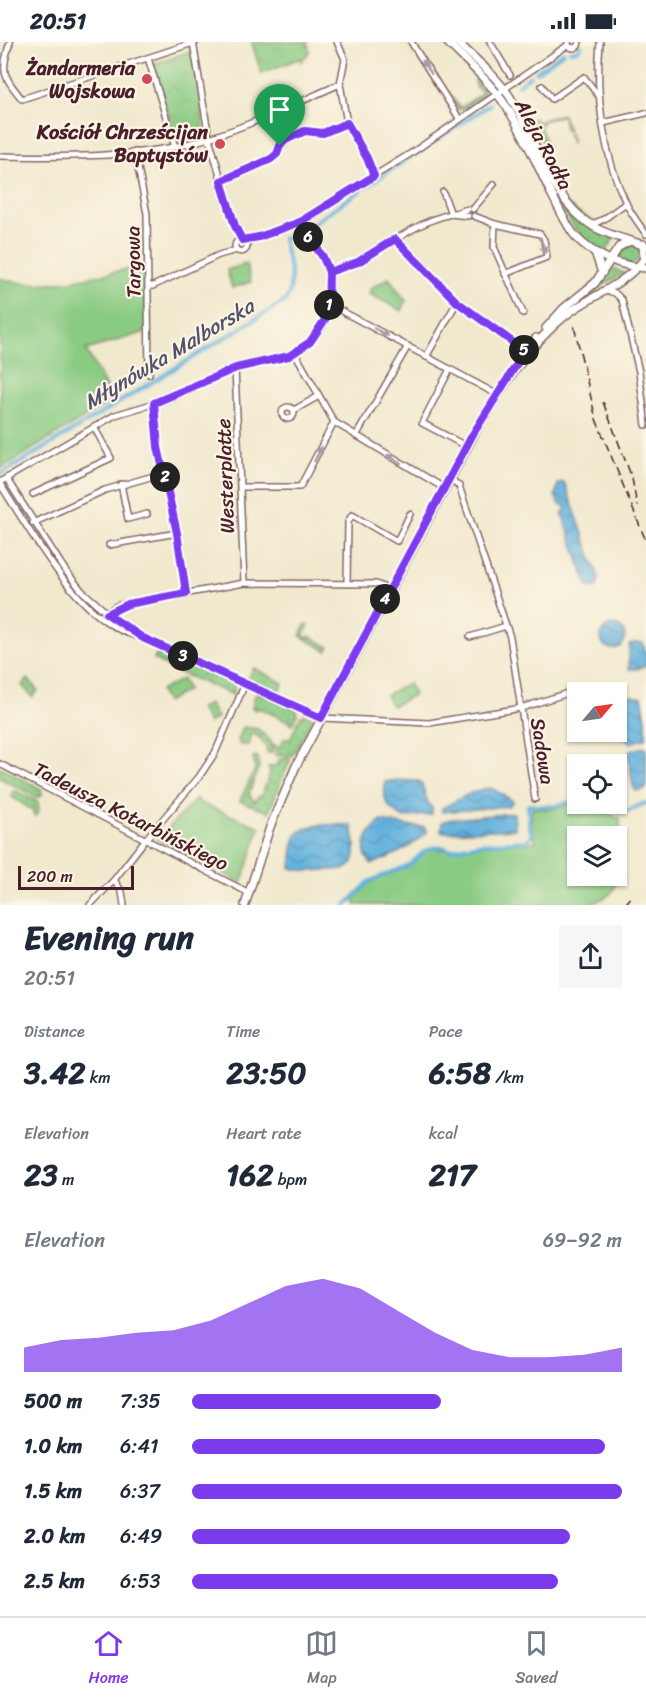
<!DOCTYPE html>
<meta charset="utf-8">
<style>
:root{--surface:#fff;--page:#f6f6f7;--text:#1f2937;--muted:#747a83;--line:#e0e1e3;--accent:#7c3aed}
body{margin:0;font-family:Sriracha,sans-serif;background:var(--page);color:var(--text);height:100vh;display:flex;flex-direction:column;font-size:22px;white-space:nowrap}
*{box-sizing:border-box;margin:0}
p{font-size:20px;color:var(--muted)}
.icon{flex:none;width:33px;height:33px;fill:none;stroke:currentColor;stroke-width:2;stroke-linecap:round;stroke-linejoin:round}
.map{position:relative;height:863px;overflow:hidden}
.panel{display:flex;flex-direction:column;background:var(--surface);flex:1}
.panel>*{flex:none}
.needle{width:39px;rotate:61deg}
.fabs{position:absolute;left:567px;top:640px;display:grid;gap:12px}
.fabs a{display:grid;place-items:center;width:60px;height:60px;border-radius:0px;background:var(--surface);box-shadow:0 2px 4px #0004;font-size:30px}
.scale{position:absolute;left:18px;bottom:15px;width:116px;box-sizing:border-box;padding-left:6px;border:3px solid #4a1f2b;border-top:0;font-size:16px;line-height:21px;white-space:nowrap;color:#4a1f2b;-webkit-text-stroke:4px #fcf5e5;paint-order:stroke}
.pin{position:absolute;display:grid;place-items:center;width:51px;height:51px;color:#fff;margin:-62px -26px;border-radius:50% 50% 50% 0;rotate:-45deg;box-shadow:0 0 6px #0007}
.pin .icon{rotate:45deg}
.km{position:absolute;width:30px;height:30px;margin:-15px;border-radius:50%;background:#222;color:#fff;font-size:16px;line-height:30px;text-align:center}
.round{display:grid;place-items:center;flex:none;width:63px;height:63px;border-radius:0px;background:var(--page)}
.summary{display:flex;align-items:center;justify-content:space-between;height:102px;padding:0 24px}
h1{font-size:33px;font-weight:800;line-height:45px}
.metrics{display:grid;grid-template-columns:repeat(3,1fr);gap:9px;height:102px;padding:6px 24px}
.metrics div{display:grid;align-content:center}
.metrics b{font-size:30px;font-weight:800}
.metrics small{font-size:16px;font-weight:400}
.metrics p{font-size:16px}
.chart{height:168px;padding:12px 24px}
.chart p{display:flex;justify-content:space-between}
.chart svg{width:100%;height:108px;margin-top:6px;fill:var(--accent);opacity:.7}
ul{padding:0 24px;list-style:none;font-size:20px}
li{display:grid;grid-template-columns:96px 72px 1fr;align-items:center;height:45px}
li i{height:15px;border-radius:8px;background:var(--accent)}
.status{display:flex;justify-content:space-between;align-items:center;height:42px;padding:0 30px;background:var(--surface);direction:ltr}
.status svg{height:16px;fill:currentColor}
.tabs{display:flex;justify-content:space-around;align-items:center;height:84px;border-top:2px solid var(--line);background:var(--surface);font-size:16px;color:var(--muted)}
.tabs a{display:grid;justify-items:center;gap:3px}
.tabs .active{color:var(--accent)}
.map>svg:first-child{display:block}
</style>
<div class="status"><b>20:51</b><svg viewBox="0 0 49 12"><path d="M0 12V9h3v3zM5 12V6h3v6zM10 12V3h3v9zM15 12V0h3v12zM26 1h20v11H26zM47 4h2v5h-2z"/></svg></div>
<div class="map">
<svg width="646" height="863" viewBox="0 0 646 863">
<defs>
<pattern id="grass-dots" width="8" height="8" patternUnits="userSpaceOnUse" patternTransform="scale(1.5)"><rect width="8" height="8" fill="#8acb83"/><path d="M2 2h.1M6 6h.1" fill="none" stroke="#79ae71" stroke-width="1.8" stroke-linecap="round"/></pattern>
<pattern id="park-crowns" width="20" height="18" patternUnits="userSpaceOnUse" patternTransform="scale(1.5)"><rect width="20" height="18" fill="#8acb83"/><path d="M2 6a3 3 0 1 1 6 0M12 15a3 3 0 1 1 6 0" fill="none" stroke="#79ae71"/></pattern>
<pattern id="water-waves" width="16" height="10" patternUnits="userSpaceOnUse" patternTransform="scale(1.5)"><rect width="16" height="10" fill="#64b2de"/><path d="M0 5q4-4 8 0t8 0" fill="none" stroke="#5490b4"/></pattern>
</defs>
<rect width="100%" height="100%" fill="#fcf5e5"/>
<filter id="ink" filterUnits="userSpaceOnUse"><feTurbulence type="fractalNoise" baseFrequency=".0167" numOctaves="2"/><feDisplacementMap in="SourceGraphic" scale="12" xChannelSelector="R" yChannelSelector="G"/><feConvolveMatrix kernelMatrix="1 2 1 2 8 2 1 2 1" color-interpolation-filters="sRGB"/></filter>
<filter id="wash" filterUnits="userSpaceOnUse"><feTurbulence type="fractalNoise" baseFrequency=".008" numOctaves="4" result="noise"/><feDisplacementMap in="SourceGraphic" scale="24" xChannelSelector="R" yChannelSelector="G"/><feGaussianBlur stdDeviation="1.35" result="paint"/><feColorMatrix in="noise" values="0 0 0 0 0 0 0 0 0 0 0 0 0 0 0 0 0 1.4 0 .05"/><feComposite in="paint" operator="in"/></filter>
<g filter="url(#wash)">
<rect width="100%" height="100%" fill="#f1e9ce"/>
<g fill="url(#grass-dots)" stroke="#6a7557" stroke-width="1.5">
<polygon points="475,38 483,45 484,52 463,67 458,68 449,51 460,66 482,51 478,45 476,46"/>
<polygon points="562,72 563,73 572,99 571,101 568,89 565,88 563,73 543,79 540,84 548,106 547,109 530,78 535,76 537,80"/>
<path d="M530 101 561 158 614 196 604 213C565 189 550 141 530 101Z"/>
<circle cx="630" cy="212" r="10"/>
<polygon points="609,225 624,231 586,254"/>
<polygon points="305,583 309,583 303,594 307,596 309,594 329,605 327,609 300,594"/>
<polygon points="160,606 229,637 228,639 235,643 233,653 171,627 154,617"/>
<polygon points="254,626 283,641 279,649 271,652 251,642 248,635"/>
<polygon points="259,651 296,667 297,673 294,681 291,682 292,680 290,678 289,680 259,666 257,668 252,666 255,653"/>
<polygon points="305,672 313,676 293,713 276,714 273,702 279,706 284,697 290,697 300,675"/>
<polygon points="243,685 258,687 271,699 272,711 267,711 266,705 259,695 252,691 249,699 250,701 247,703 240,703 238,698"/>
<polygon points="256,714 258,716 259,725 249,752 254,760 258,755 261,755 270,731 268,725 276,724 279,718 291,716 269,770 240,759 255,727 253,715"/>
<polygon points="0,725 41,747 42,754 37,755 0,736"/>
<polygon points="16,749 38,760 39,770 36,774 33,772 34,769 12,755 12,750"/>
</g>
<g fill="url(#park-crowns)" stroke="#6a7557" stroke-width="1.5">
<polygon points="256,0 263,0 264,2 270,0 307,0 310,9 301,20 301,16 261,31 252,1"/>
<polygon points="193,8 205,92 204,94 178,101 175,96 154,22"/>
<polygon points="389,236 406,259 402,269 369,252 371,246"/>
</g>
<g fill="#8acb83" stroke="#6a7557" stroke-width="1.5" fill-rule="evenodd">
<polygon points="246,222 251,240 232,246 227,228"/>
<path d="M146 223V290L86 308 113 358 0 427V236C46 251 99 232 146 223Z"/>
<polygon points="28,637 38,649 32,655 22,643"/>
<polygon points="182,637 188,648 166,660 160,649"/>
<polygon points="408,641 414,653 392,664 386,653"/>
<polygon points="209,662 217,676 208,681 200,666"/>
<polygon points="196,757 202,762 260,785 242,841 158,797"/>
<path d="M577 761 599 762 615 776H620C620 794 623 837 611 851 606 856 597 859 591 863H355V856L372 839 410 823 424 810 430 807 454 808 478 803 536 800 531 785 532 766 551 767ZM578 795H616V834H578Z"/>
</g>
<g fill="url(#water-waves)" stroke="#576884" stroke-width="1.5">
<polygon points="562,440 565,442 599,536 597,545 588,545 562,471 565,469 565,464 559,462 555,454 558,442"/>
<circle cx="613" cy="595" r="12"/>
<polygon points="634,601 643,601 646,613 646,624 637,627 629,627 629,603"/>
<polygon points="632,653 642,655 646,677 646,696 630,701 619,685 616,658 621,655"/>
<polygon points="646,705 646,747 636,749 633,745 628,712 630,708"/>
<path d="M396 738 419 739C427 747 422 756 432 766V772L404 776C386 765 383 760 385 740Z"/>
<path d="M491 746 513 759 509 764 442 770V766C458 758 473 747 491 746Z"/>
<polygon points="514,771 515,787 447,790 441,790 442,780 452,777"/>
<path d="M382 779 408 784 424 785 427 790C412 806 392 814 372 822 357 808 367 788 382 779Z"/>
<path d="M352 783C354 796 361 821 345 827L306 829 291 826C292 817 292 802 297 793 306 779 337 783 352 783Z"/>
</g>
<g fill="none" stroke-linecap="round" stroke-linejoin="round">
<g stroke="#64b2de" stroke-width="4">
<polyline points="570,9 578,8 581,3"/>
<polyline points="536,30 564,10"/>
<polyline points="518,43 530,34"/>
<path d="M307 186C366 142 430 104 490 62"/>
<path d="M0 433 285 259C298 239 286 217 283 196L299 190"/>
<path d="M603 762C621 778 627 767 646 761"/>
<polyline points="538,764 554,764 578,758"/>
<polyline points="346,863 370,839 409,823 425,809 432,806 443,805 450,808 478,802 526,799 532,794 529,781 528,763 534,763"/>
</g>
</g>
</g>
<g filter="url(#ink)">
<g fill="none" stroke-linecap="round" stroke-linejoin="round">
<defs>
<g id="minor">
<path d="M10 0C1 30 2 32 22 57L196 0"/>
<polyline points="193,0 209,96 235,184 242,198"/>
<polyline points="337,0 345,17 340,42 347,81 367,116 374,134"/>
<polyline points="411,0 459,76"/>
<polyline points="490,0 510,33"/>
<polyline points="568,0 569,5 574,6 578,4 579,0"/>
<path d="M600 0C595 52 603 113 626 161 631 172 639 182 646 192"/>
<polyline points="148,16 175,105"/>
<polyline points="542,44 552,57 584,35 598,53"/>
<polyline points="603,81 646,71"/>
<polyline points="135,110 147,172 149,332"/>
<path d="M0 114C59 115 130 116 187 102 240 89 290 64 340 42"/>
<polyline points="221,139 271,117 278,110 283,99 305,89 323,91 347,81"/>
<polyline points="473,167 494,142"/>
<polyline points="468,174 451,172 468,167"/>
<polyline points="474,174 495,182 540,192 544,198 547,215 505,232"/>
<polyline points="495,182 494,205 523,271"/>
<polyline points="591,183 604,177 626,161"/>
<polyline points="395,197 457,260 528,311"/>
<circle cx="241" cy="204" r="6"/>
<polyline points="244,198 279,189 300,180 413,110 568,3"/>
<path d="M329 230C373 220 406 182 451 172L443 150"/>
<polyline points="149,244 153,244 219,213 237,208"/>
<polyline points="604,248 615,251 622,258 639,330 646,383"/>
<polyline points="329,264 338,267 498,353"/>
<polyline points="295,311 334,380 444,446"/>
<polyline points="426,315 457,260"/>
<polyline points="235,326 244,541"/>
<polyline points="450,327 422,381 460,401"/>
<polyline points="154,361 158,405 177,491 186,551"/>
<circle cx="288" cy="371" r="6"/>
<polyline points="294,368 319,354"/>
<polyline points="356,394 408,304"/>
<polyline points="6,436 65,528 82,549 107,571 143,596 321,676 429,681 521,666 571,650"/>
<polyline points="450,436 459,444 510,595 535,757"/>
<polyline points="0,440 115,373 162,359 235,326 281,316 303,306 322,285 328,273 330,238 323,215 308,195 300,180"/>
<path d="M0 442C31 489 78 579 136 594"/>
<polyline points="121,442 128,477 147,472"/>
<polyline points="241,445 300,445 334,380"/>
<polyline points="33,452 111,416 94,385"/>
<polyline points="33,481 105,448 164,431"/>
<polyline points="109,503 177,491"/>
<polyline points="347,542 348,480 352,473 397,499 410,472"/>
<polyline points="107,571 128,562"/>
<path d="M103 576C112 567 114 562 128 562L244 541 376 542 390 548"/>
<polyline points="470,595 506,584"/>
<polyline points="0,722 249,851"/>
<polyline points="114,838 122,850 124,863"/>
<polyline points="90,863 114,838 145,798 199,735 215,711 245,642"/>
</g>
<g id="major">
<path d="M447 0C469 22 495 44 511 72 527 98 539 127 553 155 560 168 566 183 576 195 594 214 620 224 646 226"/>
<path d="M457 0C476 18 500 37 513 60 538 101 551 159 594 185 610 194 629 198 646 204"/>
<polyline points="595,210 602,231"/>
<polyline points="546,286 563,267 595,241 619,205 630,199"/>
<polyline points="521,316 536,296"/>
<path d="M245 863 270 785 296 724 482 378C505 341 531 301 566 273 590 254 625 243 644 217L643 202"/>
</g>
</defs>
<use href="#minor" stroke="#846664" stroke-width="8"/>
<use href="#major" stroke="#846664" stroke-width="10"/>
<use href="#minor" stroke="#fff" stroke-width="5"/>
<use href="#major" stroke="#fff" stroke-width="7"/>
<g stroke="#4a1f2b" stroke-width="1.5" stroke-dasharray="9 4.5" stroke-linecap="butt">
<polyline points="574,284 596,377 646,499"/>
<polyline points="603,360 632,436 637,464"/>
<polyline points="625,863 631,855"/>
</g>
</g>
<defs><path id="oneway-solid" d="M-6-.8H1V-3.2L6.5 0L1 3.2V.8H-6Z" transform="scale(1.5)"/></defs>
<g fill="#ae9aa0">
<use href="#oneway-solid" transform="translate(427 25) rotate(-123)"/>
<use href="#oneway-solid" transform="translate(543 203) rotate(72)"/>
<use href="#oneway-solid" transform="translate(381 290) rotate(28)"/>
<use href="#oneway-solid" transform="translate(318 412) rotate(-63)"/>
<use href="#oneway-solid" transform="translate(394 417) rotate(-149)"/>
</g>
</g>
<g fill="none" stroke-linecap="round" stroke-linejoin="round" filter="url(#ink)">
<defs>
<path id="route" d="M280 104 277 112 271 117 221 139 235 184 242 198 259 195 300 180 308 195 323 215 329 230 328 273 310 300 289 314 236 326 154 361 158 405 177 491 186 551 128 562 107 572 143 596 321 676 473 392 525 309 457 260 395 197 358 220 329 230C324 211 309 197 300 180L374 134 367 116 347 81 323 91 305 89 283 99 280 104"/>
</defs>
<use href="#route" stroke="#fff" stroke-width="12"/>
<use href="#route" stroke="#7c3aed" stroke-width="8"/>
</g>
<g fill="#d1495b" stroke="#fcf5e5" stroke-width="2">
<circle cx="147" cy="37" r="6"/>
<circle cx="220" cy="102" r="6"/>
</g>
<g text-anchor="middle" stroke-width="4.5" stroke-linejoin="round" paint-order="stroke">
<g font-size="20" font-weight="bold" fill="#4a1f2b" stroke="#fcf5e5" text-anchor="end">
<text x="135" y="33">Żandarmeria<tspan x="135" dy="23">Wojskowa</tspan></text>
<text x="208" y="97">Kościół Chrześcijan<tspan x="208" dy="23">Baptystów</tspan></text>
</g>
<g font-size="20" fill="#4a1f2b" stroke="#fcf5e5">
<text transform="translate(544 102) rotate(62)" y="7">Aleja Rodła</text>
<text transform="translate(133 220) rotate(-91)" y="7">Targowa</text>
<text transform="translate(225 434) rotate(-92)" y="7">Westerplatte</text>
<text transform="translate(543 709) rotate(81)" y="7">Sadowa</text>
<text transform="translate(131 774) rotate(27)" y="7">Tadeusza Kotarbińskiego</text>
</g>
<g font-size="21" font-style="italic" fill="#53526a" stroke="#fcf5e5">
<text transform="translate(169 312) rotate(-31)" y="7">Młynówka Malborska</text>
</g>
</g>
</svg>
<div class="fabs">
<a><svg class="needle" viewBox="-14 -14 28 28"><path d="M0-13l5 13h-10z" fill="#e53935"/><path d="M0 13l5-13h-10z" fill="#747a83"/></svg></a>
<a><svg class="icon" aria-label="locate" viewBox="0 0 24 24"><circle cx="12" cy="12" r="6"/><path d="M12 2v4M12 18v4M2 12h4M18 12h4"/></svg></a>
<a><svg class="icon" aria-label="layers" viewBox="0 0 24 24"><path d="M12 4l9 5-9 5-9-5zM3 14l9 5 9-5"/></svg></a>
</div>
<div class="scale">200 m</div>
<div class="pin" style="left:280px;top:104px;background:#1e9e55"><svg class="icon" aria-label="arrive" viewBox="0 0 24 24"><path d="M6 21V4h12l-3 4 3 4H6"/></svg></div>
<b class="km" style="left:329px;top:263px">1</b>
<b class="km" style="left:165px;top:435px">2</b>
<b class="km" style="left:183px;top:614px">3</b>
<b class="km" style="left:385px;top:557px">4</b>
<b class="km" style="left:524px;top:308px">5</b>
<b class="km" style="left:308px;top:195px">6</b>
</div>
<section class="panel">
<div class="summary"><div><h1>Evening run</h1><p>20:51</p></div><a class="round"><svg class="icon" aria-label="share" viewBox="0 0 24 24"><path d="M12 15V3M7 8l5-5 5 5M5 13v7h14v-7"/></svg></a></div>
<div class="metrics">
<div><p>Distance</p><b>3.42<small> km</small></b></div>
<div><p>Time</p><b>23:50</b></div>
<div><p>Pace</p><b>6:58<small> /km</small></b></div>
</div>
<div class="metrics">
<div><p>Elevation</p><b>23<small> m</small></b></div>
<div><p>Heart rate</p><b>162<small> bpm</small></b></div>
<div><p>kcal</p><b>217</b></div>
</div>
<div class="chart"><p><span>Elevation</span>69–92 m</p>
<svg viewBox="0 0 160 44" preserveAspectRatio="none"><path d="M0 44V34L10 31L20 30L30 28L40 27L50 23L60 16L70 9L80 6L90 10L100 19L110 28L120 35L130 38L140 38L150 37L160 34V44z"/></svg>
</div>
<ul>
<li><b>500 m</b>7:35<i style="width:58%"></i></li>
<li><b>1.0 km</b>6:41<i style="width:96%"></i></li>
<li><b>1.5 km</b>6:37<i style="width:100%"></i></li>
<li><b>2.0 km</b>6:49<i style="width:88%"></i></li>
<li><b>2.5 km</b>6:53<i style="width:85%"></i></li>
</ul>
</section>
<nav class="tabs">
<a class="active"><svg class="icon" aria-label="home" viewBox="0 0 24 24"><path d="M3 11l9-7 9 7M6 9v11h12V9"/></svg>Home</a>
<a><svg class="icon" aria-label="map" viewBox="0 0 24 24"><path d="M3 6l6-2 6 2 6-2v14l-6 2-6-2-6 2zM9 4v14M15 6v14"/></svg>Map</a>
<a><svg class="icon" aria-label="saved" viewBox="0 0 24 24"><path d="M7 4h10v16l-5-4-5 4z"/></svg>Saved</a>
</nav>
